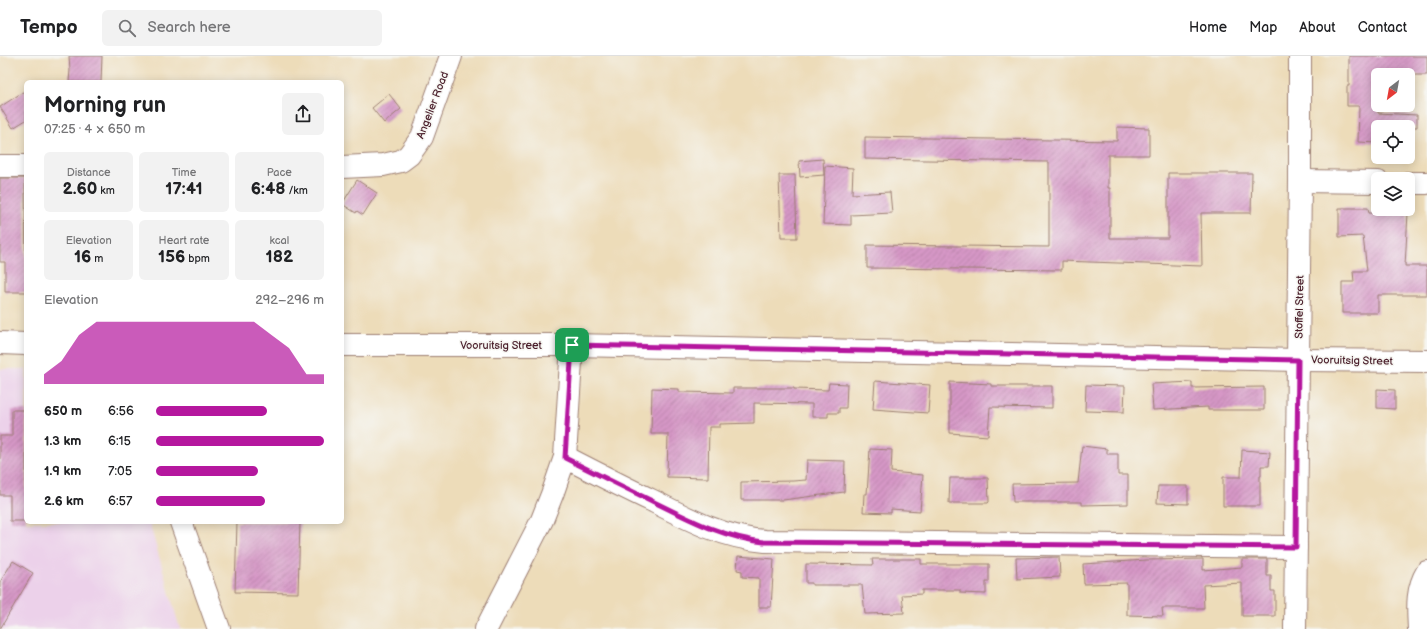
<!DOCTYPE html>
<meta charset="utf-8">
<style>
:root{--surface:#fff;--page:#f2f2f2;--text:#202124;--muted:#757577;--line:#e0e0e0;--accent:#b5179e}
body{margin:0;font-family:"Balsamiq Sans",sans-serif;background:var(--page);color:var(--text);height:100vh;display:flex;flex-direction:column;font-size:15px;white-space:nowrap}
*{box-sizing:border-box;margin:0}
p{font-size:13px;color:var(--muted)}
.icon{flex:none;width:22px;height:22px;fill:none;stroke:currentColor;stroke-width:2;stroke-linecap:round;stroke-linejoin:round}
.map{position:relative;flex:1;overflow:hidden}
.side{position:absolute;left:24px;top:24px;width:320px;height:444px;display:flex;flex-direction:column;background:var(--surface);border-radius:6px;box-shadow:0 2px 10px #0003}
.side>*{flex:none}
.needle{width:26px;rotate:211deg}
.tools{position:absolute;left:1371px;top:12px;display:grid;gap:8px}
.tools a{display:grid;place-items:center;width:44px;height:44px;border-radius:6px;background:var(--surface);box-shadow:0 2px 10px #0003;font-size:20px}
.pin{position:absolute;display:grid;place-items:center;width:34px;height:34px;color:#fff;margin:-17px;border-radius:8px;box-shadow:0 2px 6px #0006}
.round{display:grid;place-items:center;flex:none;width:42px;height:42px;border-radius:6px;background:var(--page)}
.overview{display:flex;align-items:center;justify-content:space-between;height:68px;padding:0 20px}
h1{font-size:22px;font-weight:800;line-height:30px}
.stats{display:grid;grid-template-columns:repeat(3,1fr);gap:6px;height:68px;padding:4px 20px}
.stats div{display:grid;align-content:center;border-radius:6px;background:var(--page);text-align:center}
.stats b{font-size:17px;font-weight:800}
.stats small{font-size:11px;font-weight:400}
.stats p{font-size:11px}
.chart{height:112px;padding:8px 20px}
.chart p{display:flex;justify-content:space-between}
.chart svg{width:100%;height:72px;margin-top:4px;fill:var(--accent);opacity:.7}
ul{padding:0 20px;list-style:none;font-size:13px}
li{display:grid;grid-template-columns:64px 48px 1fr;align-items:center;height:30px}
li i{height:10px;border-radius:5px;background:var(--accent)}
header{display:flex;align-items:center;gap:24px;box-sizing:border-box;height:56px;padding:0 20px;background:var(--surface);border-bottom:1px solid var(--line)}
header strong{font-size:19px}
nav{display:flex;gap:22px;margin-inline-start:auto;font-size:14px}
.search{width:280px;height:36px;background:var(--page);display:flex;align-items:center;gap:10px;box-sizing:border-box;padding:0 14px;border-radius:6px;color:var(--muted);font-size:15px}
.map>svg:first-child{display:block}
</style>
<header>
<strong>Tempo</strong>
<div class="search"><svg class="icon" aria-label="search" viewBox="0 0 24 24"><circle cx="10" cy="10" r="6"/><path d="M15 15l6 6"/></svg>Search here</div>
<nav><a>Home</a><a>Map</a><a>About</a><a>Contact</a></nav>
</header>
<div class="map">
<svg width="1427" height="573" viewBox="0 0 1427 573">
<defs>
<pattern id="building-hatch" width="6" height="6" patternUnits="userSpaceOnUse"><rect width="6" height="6" fill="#d697c6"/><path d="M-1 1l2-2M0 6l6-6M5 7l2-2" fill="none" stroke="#b07ba1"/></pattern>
</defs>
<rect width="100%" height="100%" fill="#f6f6f2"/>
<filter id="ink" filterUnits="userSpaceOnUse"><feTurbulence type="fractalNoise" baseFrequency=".025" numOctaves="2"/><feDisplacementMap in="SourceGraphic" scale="8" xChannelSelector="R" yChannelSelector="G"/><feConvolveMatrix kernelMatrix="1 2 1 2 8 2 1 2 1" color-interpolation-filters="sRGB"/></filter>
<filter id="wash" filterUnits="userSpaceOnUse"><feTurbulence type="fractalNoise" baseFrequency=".012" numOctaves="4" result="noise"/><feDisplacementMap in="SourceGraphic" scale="16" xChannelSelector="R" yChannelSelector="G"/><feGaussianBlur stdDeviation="0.9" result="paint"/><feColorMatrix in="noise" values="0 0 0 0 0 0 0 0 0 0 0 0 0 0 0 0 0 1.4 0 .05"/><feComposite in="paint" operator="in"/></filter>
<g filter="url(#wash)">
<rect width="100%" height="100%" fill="#eddcb9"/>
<polygon fill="#ecd1ea" points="0,313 26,313 26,466 149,466 180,573 0,573"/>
<g id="blocks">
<g fill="url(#building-hatch)">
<polygon points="69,0 102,0 101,26 69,26 70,14"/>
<polygon points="1349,0 1427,0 1427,19 1378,19 1378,57 1417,59 1417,71 1378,71 1378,87 1358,86 1359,50 1347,50 1347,30 1349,30"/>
<polygon points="26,34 26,64 13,72 0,51"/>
<polygon points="389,38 401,53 384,67 372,52"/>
<polygon points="1117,71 1149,72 1149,99 1108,99 1108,132 1110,132 1110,182 1168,182 1168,117 1252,117 1251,157 1201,157 1202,210 1062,205 1062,214 867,212 867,189 1049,191 1049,106 865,103 865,81 1117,85"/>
<polygon points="823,103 824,119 800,121 799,105"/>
<polygon points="825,110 853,112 852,138 890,136 892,157 851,159 851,169 823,168"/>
<polygon points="779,119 795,119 797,182 781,182"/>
<polygon points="0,122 25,122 26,236 5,236 5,206 0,206"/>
<polygon points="357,124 377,137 363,159 357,155 356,157 342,148"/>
<polygon points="1339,152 1368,152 1369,157 1408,157 1405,210 1427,210 1427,239 1378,239 1378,257 1342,257 1342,226 1354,226 1353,215 1367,215 1363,180 1339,181"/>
<polygon points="875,325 930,329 928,357 873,353"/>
<polygon points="950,326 991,328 991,330 1052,330 1052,352 990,351 988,380 950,377"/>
<polygon points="1192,326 1192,332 1264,331 1264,354 1208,354 1208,351 1153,354 1151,328"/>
<polygon points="829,327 847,328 846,352 839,352 839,357 828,357 828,361 812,361 812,348 754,347 754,367 720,368 720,371 709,371 708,422 667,421 668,378 651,378 652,332 679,333 679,336 733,337 733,332 794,332 794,333 828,334"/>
<polygon points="1086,329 1125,330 1124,356 1085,355"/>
<polygon points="1377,333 1395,334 1395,353 1377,352"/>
<polygon points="12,354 26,354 26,465 10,465 10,439 0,439 0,380 12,380"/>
<polygon points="1082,390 1107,393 1107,398 1118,398 1118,419 1128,419 1128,448 1082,449 1082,446 1013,446 1012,428 1078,427"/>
<polygon points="870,393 892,394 891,416 923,419 920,455 891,453 891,457 863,456 864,438 867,438"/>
<polygon points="1242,394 1270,396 1269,410 1261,410 1261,420 1260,420 1260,450 1223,450 1223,421 1241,421"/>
<polygon points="807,404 845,405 844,436 783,444 741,444 741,426 793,425 806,424"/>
<polygon points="950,422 988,422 989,446 988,447 949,447"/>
<polygon points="1158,430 1188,430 1188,448 1157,447"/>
<polygon points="237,466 300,466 298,537 235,536"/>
<polygon points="738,500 774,503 771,551 759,551 759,522 742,521 742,515 737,514"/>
<polygon points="1059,501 1060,521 1017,523 1016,502"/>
<polygon points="872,503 921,503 921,508 989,508 989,526 986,526 986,538 960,537 960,534 922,534 922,538 902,539 904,557 865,558 862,529 812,529 812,527 806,527 806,508 873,509"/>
<polygon points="1203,503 1203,514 1242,511 1242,503 1267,503 1267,520 1271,520 1271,535 1275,535 1275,560 1242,560 1242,527 1203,529 1204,552 1162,552 1163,560 1127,559 1127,527 1084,528 1083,508 1147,504"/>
<polygon points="13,505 33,517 0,573 0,526"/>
</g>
</g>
</g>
<g filter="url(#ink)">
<use href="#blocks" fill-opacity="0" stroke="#9c7e72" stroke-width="1"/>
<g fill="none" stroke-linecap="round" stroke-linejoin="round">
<defs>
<g id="minor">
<polyline points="0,110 26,110"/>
<polyline points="342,111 383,109 401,105 409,99 422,81 451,0"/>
<polyline points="1300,125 1378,126"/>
<polyline points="1408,127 1427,127"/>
<polyline points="0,287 26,288"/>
<polyline points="342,289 572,289 1298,304 1427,305"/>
<path d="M565 401C594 416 623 431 653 445 688 463 724 482 765 485L1296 491"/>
<polyline points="181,466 219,573"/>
<polyline points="486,573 542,464 553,436 565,401 572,289"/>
<polyline points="1295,573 1300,125 1300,0"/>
<path d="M1419 573C1418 553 1416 534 1427 516"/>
</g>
</defs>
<use href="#minor" stroke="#9c7e72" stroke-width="24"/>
<use href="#minor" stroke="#fff" stroke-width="22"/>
</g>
</g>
<g fill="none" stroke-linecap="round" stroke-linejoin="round" filter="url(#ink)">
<defs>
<path id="route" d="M572 289 1298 304 1296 491 764 486C723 482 687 462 650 444 621 430 593 416 565 402Z"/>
</defs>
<use href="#route" stroke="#fff" stroke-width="8"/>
<use href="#route" stroke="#b5179e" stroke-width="5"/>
</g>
<g text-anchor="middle" stroke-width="3" stroke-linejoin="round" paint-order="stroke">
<g font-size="11" fill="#4a1f2b" stroke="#f6f6f2">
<text transform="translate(432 49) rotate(-69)" y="4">Angelier Road</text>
<text transform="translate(1299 251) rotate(-89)" y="4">Stoffel Street</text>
<text x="501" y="293">Vooruitsig Street</text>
<text transform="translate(1352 304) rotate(1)" y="4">Vooruitsig Street</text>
</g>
</g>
</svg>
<div class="tools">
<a><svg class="needle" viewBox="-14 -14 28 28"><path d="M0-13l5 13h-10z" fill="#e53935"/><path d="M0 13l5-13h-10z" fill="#757577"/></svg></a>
<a><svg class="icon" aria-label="locate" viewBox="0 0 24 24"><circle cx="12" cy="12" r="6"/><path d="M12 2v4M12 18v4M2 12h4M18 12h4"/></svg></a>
<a><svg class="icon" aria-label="layers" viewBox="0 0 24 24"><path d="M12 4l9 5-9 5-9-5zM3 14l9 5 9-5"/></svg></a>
</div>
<div class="pin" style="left:572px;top:289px;background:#1e9e55"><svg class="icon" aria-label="arrive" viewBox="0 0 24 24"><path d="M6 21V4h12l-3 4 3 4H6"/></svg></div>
<section class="side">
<div class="overview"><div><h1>Morning run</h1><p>07:25 · 4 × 650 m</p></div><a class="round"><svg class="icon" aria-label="share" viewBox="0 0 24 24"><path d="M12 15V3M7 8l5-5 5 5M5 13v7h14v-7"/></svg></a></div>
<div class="stats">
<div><p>Distance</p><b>2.60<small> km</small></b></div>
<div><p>Time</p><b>17:41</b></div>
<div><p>Pace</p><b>6:48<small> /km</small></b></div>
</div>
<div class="stats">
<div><p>Elevation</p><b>16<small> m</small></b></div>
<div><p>Heart rate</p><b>156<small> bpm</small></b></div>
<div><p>kcal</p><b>182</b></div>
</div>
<div class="chart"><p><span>Elevation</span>292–296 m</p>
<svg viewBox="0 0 160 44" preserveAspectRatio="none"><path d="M0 44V38L10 30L20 14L30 6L40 6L50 6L60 6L70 6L80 6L90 6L100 6L110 6L120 6L130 14L140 22L150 38L160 38V44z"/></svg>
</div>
<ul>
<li><b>650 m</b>6:56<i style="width:66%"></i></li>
<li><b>1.3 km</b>6:15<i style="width:100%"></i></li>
<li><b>1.9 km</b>7:05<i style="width:61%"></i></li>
<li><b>2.6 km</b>6:57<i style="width:65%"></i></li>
</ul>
</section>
</div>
